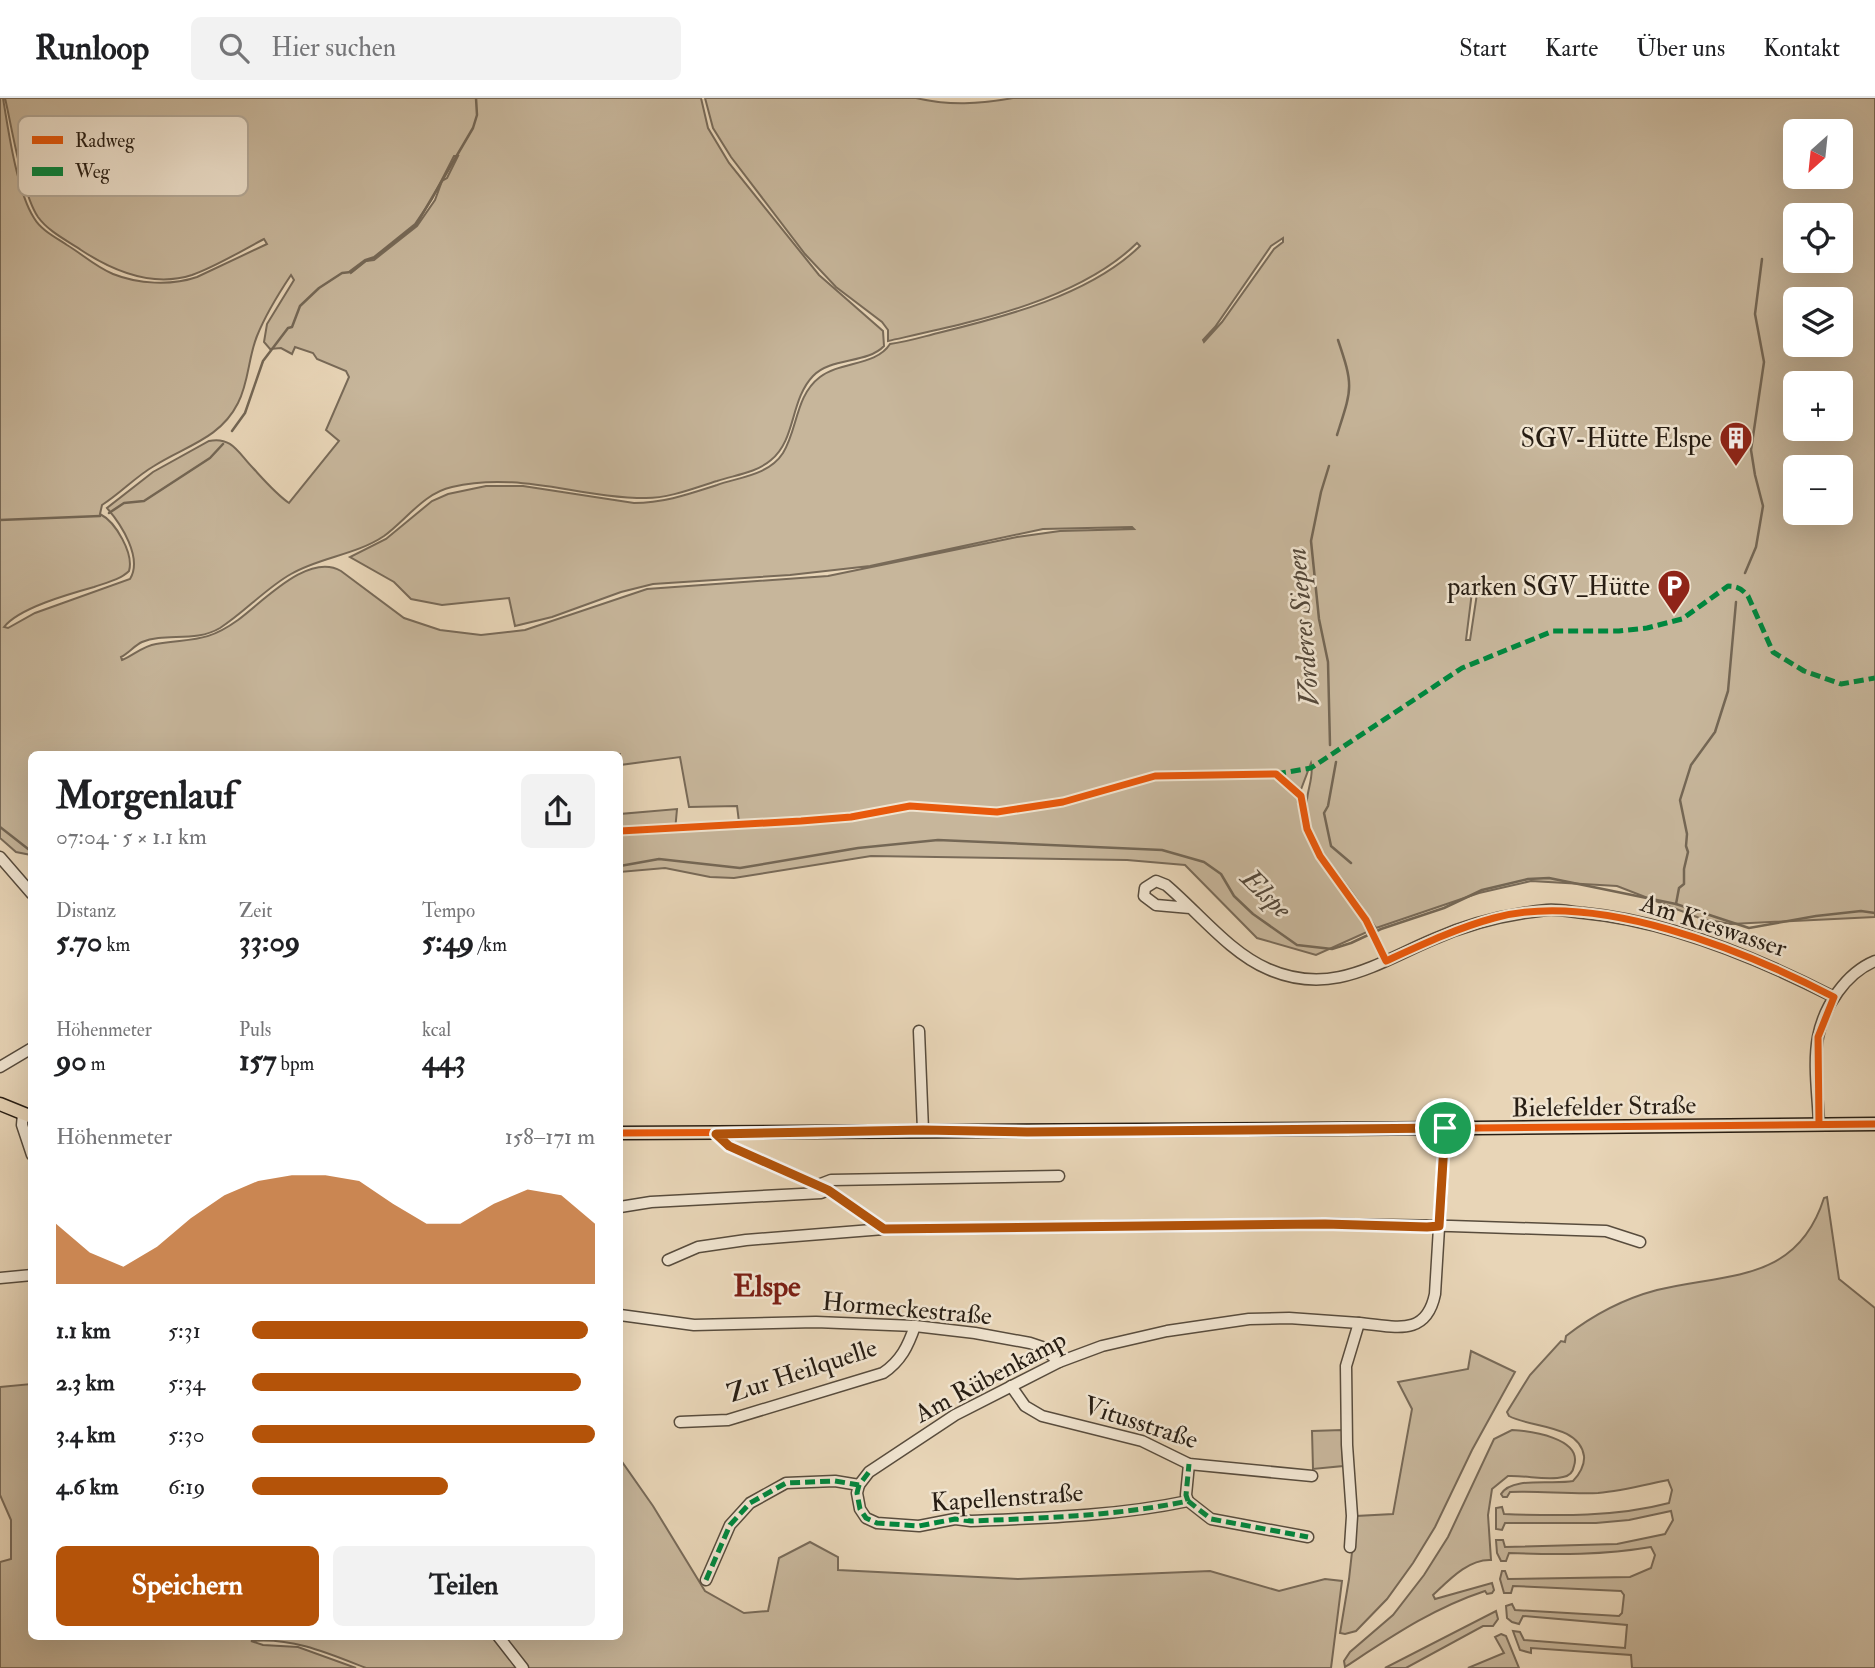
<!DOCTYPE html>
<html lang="de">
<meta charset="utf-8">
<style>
:root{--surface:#fff;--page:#f2f2f2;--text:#202124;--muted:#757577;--line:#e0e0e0;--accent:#b45309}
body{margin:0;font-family:"IM FELL Double Pica",serif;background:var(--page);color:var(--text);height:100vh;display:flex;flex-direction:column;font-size:26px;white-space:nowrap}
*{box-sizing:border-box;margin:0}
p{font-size:23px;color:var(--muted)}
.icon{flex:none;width:38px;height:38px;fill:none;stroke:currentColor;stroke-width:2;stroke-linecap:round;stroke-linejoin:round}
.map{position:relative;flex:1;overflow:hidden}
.drawer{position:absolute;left:28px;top:653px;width:595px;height:889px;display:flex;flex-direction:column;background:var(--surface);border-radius:10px;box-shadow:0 7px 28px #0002}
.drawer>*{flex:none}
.needle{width:46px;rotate:207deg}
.buttons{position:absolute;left:1783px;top:21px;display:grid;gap:14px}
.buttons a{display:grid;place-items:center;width:70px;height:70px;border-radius:10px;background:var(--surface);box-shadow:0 7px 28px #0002;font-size:35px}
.pin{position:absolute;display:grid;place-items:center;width:60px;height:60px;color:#fff;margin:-30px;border:4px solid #fff;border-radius:50%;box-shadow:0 2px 7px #0007}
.round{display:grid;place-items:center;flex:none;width:74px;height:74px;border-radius:10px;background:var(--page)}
.head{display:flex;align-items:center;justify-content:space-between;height:119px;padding:0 28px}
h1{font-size:38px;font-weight:700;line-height:52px}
.figures{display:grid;grid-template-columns:repeat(3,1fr);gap:10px;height:119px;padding:7px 28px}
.figures div{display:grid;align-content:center}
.figures b{font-size:30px;font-weight:700}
.figures small{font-size:19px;font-weight:400}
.figures p{font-size:19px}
.chart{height:196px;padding:14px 28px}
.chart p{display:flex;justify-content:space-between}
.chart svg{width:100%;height:126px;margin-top:7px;fill:var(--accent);opacity:.7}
.action{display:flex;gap:14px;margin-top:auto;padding:14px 28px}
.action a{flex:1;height:80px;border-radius:10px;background:var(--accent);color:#fff;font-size:28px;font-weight:700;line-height:80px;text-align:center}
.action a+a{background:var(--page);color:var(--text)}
ul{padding:0 28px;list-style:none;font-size:23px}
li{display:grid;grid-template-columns:112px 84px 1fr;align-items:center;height:52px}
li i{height:18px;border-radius:9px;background:var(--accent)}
header{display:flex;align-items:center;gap:42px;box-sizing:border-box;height:98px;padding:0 35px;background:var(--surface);border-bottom:2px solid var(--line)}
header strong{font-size:33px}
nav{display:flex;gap:38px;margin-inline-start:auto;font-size:24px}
.search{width:490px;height:63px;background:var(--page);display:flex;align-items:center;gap:18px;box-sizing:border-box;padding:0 24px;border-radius:10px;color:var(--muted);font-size:26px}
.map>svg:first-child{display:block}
</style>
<header>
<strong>Runloop</strong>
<div class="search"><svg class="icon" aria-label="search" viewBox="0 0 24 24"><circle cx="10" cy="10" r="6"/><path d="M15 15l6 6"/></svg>Hier suchen</div>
<nav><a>Start</a><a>Karte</a><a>Über uns</a><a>Kontakt</a></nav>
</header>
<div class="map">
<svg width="1875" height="1570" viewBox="0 0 1875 1570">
<rect width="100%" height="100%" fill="#e8d5b7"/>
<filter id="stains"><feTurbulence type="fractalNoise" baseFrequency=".00286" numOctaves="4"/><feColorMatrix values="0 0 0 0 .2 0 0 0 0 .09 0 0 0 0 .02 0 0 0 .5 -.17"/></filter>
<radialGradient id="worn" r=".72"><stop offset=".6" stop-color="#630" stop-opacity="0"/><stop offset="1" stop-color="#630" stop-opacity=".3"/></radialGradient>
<g fill="#c7b69b" stroke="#786a58" stroke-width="2" fill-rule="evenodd">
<path d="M0 0H3C8 31 17 94 34 120 41 132 55 139 67 147 82 156 96 169 113 176 138 186 171 188 197 179L267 146 264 141C241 153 217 168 192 177 152 190 113 173 81 152 66 142 48 133 38 119 22 95 12 30 5 0H701L708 30 729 65 819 177 883 233 884 248C867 266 831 259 813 278 790 302 796 342 771 362 756 375 735 377 717 383 694 390 670 400 646 400 578 400 520 373 452 389 424 395 406 422 384 438 356 457 320 459 291 476 266 490 245 514 220 530 195 545 165 534 142 544 135 547 129 555 121 559L122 562C134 557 143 548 156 546 193 540 206 545 238 522 263 504 308 454 341 473L404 520 440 532 481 537 525 532 647 491 828 478 1017 439 1060 433 1134 431 1132 429 1043 431 870 468 790 477 653 486 621 494 552 519 515 528 509 500 442 507 411 501 394 484 350 459 386 441 432 403 448 396 486 388H523L634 405C664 405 689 396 717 387 740 379 769 377 783 355 798 331 795 298 820 279 841 263 876 268 890 246 906 244 922 239 938 235 1004 219 1090 197 1140 148L1137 145C1077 204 968 225 888 243V232L882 224 836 189 805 156 731 59 713 30 705 0H916C949 8 980 6 1013 0H1875V819L1731 826 1702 821 1617 788 1531 783 1479 795 1376 830C1366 815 1356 799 1345 785 1328 762 1311 743 1307 713 1304 697 1315 680 1311 665L1297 702 1308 740 1318 760 1359 816 1367 834 1316 857 1257 840 1185 767 1127 762 871 758 734 780 710 779 665 770 620 774V716L677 711 675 733 832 722 916 711 999 715 1032 712 1096 697 1093 693 1069 701 998 712H968L921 705 826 719 739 724 737 708 689 709 680 659 620 667V656H32L31 757 16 754 0 740ZM1796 33H1841V79H1796ZM454 58H458L447 80 442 83 435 102 417 128 374 162 366 163 351 175 350 173 365 162 374 159 415 126 432 101ZM1796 117H1841V163H1796ZM1283 140V144L1274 151 1222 224 1204 244 1203 242 1215 229 1271 148ZM291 177 294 182 267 226 264 244 270 251 281 250 292 256 295 249 313 255 317 261 346 273 349 279 326 332 339 343 289 405C276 396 264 382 253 370 239 356 232 338 209 343L153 374 107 410C121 426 143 460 130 481L35 515 8 530 4 529C19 510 69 496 94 489 105 485 120 482 129 473 134 456 116 424 100 416L102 407C121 395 135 379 154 368 185 348 220 341 238 305 249 284 248 260 257 238 265 218 279 195 291 177ZM1796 201H1841V247H1796ZM1796 285H1841V331H1796ZM1796 369H1841V415H1796ZM1473 486 1478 489 1470 542H1466Z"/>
<path d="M1827 1099 1839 1181 1875 1210V1570H1632L1631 1557 1531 1550V1555L1520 1552 1513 1533 1520 1534 1524 1542 1625 1550 1627 1527 1523 1518 1519 1526 1512 1524 1507 1520 1506 1508 1512 1506 1515 1512 1619 1518 1622 1515 1624 1497 1621 1493 1513 1488 1511 1495H1504L1500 1481 1502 1473H1505L1508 1481 1630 1479 1651 1470 1655 1457 1651 1449C1604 1457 1558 1457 1509 1455L1506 1463H1501L1497 1455 1496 1442H1503L1505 1449 1617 1446 1665 1436 1673 1422 1671 1413 1629 1422 1596 1425H1505L1502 1432 1496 1431V1410L1502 1409 1504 1416C1559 1418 1616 1419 1669 1405L1672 1392 1668 1382C1644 1387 1622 1393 1598 1395 1568 1396 1539 1393 1510 1394L1507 1399H1503L1501 1396C1512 1378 1553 1387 1573 1383 1579 1377 1585 1367 1584 1358 1579 1326 1530 1330 1509 1318L1507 1314 1530 1277 1561 1243 1565 1244 1566 1238C1593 1217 1623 1201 1657 1192 1727 1175 1797 1185 1824 1100Z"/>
<polygon points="1471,1253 1515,1274 1472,1352 1435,1429 1413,1465 1387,1501 1356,1533 1345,1536 1340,1535 1349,1481 1356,1418 1393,1416 1412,1311 1398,1284 1468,1271"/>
<path d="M31 1286 32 1538H620V1361L653 1408 705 1493 744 1515 768 1513 779 1460 810 1444 838 1459V1472L1018 1481 1210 1473 1279 1493 1325 1481 1342 1483 1331 1570H366C328 1555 292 1539 251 1543L263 1547 298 1549 356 1570H0V1464L11 1461V1422L0 1397V1289Z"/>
<polygon points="1342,1332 1343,1368 1313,1371 1312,1333"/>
<path d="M1512 1332C1530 1333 1583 1340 1574 1368 1573 1374 1569 1378 1563 1379 1547 1383 1526 1377 1508 1378L1492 1391 1488 1417 1491 1462C1468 1461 1449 1482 1433 1497L1435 1501 1492 1485 1494 1492 1492 1495 1487 1496 1485 1493C1433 1510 1391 1539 1345 1569L1344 1563 1350 1554 1393 1517 1424 1477 1448 1439 1494 1341Z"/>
<polygon points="1496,1513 1498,1521 1493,1528 1483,1528 1406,1570 1385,1570"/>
<polygon points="1501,1536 1506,1538 1519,1570 1468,1570 1504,1555 1495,1539"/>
</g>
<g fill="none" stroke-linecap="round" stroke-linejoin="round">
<g stroke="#746755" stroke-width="2.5">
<polyline points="232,333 245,315 263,263 288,230 292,229 300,208 319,190 342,175 351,174 365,163 374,160 416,127 473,30 477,17 476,0"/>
<path d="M1337 337C1352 290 1354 289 1338 242"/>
<polyline points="1329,368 1321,394 1311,443 1319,521 1328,564 1330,647"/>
<polyline points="109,415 124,405 144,403 210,360 223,346"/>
<polyline points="0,422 100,418"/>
<polyline points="1745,475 1756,449 1763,408 1755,377 1751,352 1764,264 1755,216 1762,161"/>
<polyline points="1336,664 1328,708 1324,715 1331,748 1351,765"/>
<polyline points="0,729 32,754"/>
<polyline points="620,768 659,761 740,770 858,750 938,742 1162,752 1204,764 1221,776 1234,798 1253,816 1297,847 1332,851 1351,845 1381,831 1444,810 1482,792 1528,781 1549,780 1676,806 1749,830 1816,818 1861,813 1875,815"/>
<polyline points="1676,806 1679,790 1684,786 1684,771 1688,754 1686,748 1687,736 1680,702 1691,667 1715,634 1728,593 1736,504"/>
</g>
<defs>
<g id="minor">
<polyline points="0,759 32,796"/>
<path d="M1190 810 1156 807 1144 798 1145 790 1156 783 1166 787C1198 814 1230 855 1268 871 1332 899 1377 865 1434 841 1470 825 1508 816 1547 812 1559 811 1572 814 1584 815 1669 823 1758 860 1834 899"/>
<polyline points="919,933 923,1032"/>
<polyline points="0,969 32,950"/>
<polyline points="23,1016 22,1027 32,1057"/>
<path d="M1819 1026C1818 998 1813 966 1818 939 1824 908 1846 875 1875 863"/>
<polyline points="716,1036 729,1048 828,1092 884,1131"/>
<polyline points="818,1087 831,1082 1059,1078"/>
<polyline points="620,1109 651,1104 821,1095 828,1092"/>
<polyline points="668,1162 698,1149 746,1142 884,1131 1325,1126 1451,1128 1606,1133 1640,1144"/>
<polyline points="0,1180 32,1177"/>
<polyline points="620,1217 694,1227 816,1224 915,1228 975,1235 1030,1245 1042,1249 1059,1264"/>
<polyline points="1011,1288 1025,1308 1042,1318 1142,1343 1189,1366 1312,1378"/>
<path d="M680 1324 728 1322 883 1275C901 1263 908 1248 915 1228"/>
<path d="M859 1387 857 1395 860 1411 866 1420 877 1425 919 1428 955 1421 971 1423C1043 1420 1117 1418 1188 1403L1211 1421 1308 1439"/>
<polyline points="1188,1403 1186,1397 1189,1366"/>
<path d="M1350 1449 1352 1418 1347 1347 1346 1268 1359 1225C1394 1228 1426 1240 1435 1196L1445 1030"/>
<polyline points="706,1482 730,1427 750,1405 786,1385 835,1383 859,1387 869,1374 955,1317 1059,1264 1102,1248 1167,1233 1249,1221 1289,1220 1359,1225"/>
<polyline points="498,1538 523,1570"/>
</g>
<g id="major">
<polyline points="0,1006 32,1019"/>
<polyline points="620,1035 1475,1030 1875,1026"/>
</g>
</defs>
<use href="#minor" stroke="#584c3d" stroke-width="13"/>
<use href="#major" stroke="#281e14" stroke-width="15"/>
<use href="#minor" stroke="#f0e4d0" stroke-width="10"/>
<use href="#major" stroke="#e8d5b7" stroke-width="12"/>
<g stroke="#00873e" stroke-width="5" stroke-dasharray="10 5" stroke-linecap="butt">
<path d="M1276 676 1311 670 1462 570 1553 533H1619L1647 530 1682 521 1728 488C1738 488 1742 491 1748 498L1773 554 1804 573 1841 586 1875 580"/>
<path d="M859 1387 857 1395 860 1411 866 1420 877 1425 919 1428 955 1421 971 1423C1043 1420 1117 1418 1188 1403L1211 1421 1308 1439"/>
<polyline points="1188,1403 1186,1397 1189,1366"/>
<polyline points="706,1482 730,1427 750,1405 786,1385 835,1383 859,1387 869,1374"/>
</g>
<defs>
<g id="cycleway">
<path d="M620 733 801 723 851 719 910 708 997 714 1063 704 1155 678 1276 676 1301 698 1307 731 1320 758 1366 822 1386 863C1421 847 1457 830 1494 820 1596 792 1744 852 1834 899L1818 939 1819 1026"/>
<polyline points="620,1035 1475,1030 1875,1026"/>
</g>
</defs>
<use href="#cycleway" stroke="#f0e4d0" stroke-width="11"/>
<use href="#cycleway" stroke="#e8590c" stroke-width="7"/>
</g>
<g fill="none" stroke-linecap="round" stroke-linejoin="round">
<defs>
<polygon id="route" points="1445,1030 1439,1128 1427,1129 1325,1126 884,1131 828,1092 729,1048 716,1036 923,1032 1027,1034"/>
</defs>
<use href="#route" stroke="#fff" stroke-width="14"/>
<use href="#route" stroke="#b45309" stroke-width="9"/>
</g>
<defs>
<symbol id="building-pin" viewBox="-11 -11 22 30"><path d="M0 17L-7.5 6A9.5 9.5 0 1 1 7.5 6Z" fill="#8f2418" stroke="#f0e4d0"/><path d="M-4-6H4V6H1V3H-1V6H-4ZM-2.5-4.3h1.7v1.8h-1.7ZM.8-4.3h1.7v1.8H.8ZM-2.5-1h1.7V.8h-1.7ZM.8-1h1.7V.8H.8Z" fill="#fff"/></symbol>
<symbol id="parking-pin" viewBox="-11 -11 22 30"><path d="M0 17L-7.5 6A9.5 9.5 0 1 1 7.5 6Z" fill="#8f2418" stroke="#f0e4d0"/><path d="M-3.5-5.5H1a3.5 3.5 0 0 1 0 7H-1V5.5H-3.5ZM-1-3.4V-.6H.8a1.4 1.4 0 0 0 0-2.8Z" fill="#fff"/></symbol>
</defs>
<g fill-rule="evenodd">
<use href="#building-pin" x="1717" y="321" width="38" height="52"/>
<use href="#parking-pin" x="1655" y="469" width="38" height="52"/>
</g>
<g text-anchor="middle" stroke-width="5" stroke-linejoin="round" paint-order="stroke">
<g font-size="26" fill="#281e14" stroke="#f0e4d0" text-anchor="end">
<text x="1712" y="349">SGV-Hütte Elspe</text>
<text x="1650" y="497">parken SGV_Hütte</text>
</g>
<g font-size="26" fill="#281e14" stroke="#f0e4d0">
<text transform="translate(1714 827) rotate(18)" y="9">Am Kieswasser</text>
<text transform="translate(1604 1008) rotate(-1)" y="9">Bielefelder Straße</text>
<text transform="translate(907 1210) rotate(5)" y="9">Hormeckestraße</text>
<text transform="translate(802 1272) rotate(-18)" y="9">Zur Heilquelle</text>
<text transform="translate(990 1278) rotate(-28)" y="9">Am Rübenkamp</text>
<text transform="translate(1141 1324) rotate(18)" y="9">Vitusstraße</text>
<text transform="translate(1007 1399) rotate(-4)" y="9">Kapellenstraße</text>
</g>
<g font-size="28" font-style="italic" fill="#54483a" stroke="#f0e4d0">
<text transform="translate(1302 529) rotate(-95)" y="10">Vorderes Siepen</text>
<text transform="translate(1267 795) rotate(44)" y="10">Elspe</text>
</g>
<g font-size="30" font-weight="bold" fill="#7a1f14" stroke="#f0e4d0">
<text x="767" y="1198">Elspe</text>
</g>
</g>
<rect x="18" y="18" width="230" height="80" rx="10" fill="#f0e4d0" stroke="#b4a998" stroke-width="2"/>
<rect x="32" y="38" width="31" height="8" fill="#e8590c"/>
<rect x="32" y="69" width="31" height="9" fill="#00873e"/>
<g font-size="19" fill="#281e14">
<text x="75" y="49">Radweg</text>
<text x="75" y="80">Weg</text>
</g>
<rect width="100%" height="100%" filter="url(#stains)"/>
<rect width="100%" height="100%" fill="url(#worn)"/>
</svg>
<div class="buttons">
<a><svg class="needle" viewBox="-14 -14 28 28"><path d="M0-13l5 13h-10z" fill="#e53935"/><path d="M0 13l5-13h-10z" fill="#757577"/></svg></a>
<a><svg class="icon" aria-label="locate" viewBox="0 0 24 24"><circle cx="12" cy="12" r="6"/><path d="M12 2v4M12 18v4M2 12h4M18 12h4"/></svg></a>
<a><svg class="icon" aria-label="layers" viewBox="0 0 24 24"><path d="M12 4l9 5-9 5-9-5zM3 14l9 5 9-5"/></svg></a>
<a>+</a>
<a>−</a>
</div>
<div class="pin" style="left:1445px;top:1030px;background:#1e9e55"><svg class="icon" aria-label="arrive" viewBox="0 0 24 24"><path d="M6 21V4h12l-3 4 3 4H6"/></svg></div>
<section class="drawer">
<div class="head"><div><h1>Morgenlauf</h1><p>07:04 · 5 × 1.1 km</p></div><a class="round"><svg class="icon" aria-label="share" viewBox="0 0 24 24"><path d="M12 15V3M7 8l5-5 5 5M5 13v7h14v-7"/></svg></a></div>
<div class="figures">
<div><p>Distanz</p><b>5.70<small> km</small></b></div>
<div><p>Zeit</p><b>33:09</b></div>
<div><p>Tempo</p><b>5:49<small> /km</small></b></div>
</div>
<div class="figures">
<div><p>Höhenmeter</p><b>90<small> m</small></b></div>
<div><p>Puls</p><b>157<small> bpm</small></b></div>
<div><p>kcal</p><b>443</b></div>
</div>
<div class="chart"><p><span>Höhenmeter</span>158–171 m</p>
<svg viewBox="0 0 160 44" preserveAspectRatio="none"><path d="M0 44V23L10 33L20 38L30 31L40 21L50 13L60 8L70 6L80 6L90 8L100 16L110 23L120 23L130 16L140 11L150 13L160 23V44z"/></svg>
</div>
<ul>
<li><b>1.1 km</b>5:31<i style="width:98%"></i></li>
<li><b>2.3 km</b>5:34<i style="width:96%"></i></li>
<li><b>3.4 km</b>5:30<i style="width:100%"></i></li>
<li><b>4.6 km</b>6:19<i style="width:57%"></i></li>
</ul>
<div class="action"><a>Speichern</a><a>Teilen</a></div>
</section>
</div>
